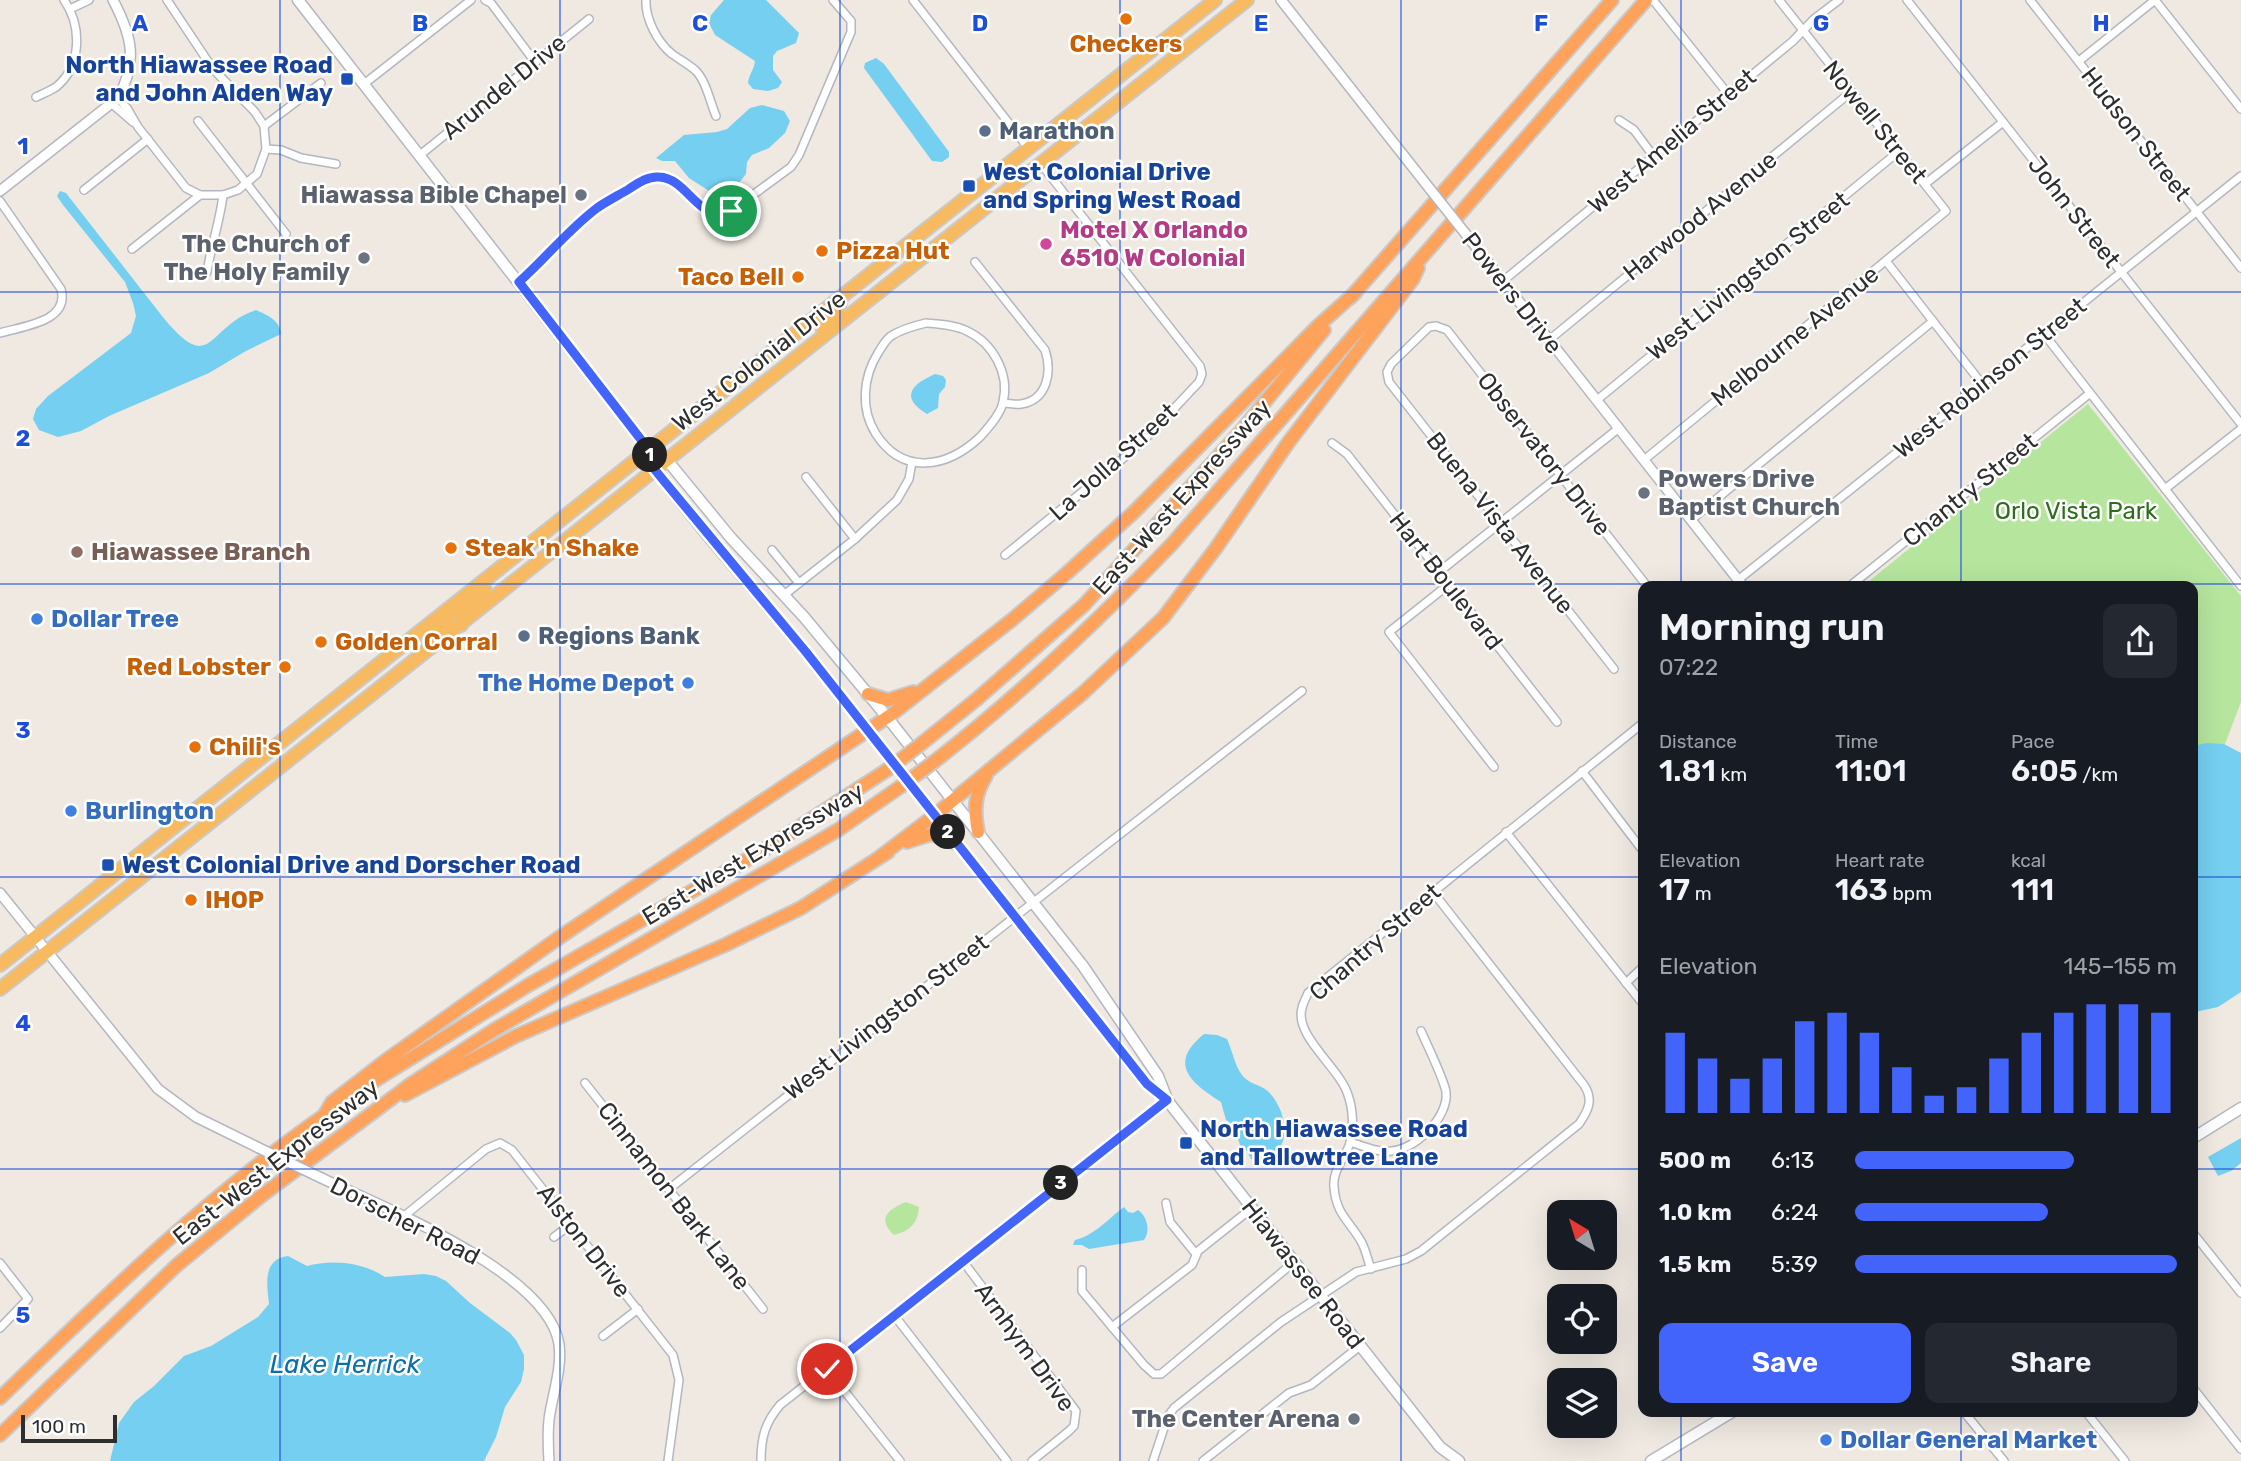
<!DOCTYPE html>
<meta charset="utf-8">
<style>
:root{--surface:#171b24;--page:#242831;--text:#f1f3f6;--muted:#9ea1a6;--accent:#4264fb}
body{margin:0;font-family:Rubik,sans-serif;background:var(--page);color:var(--text);height:100vh;display:flex;flex-direction:column;font-size:26px;white-space:nowrap}
*{box-sizing:border-box;margin:0}
p{font-size:23px;color:var(--muted)}
.icon{flex:none;width:38px;height:38px;fill:none;stroke:currentColor;stroke-width:2;stroke-linecap:round;stroke-linejoin:round}
.map{position:relative;flex:1;overflow:hidden}
.panel{position:absolute;left:1638px;top:581px;width:560px;height:836px;display:flex;flex-direction:column;background:var(--surface);border-radius:14px;box-shadow:0 7px 28px #0002}
.panel>*{flex:none}
.needle{width:46px;rotate:322deg}
.controls{position:absolute;left:1547px;top:1200px;display:grid;gap:14px}
.controls a{display:grid;place-items:center;width:70px;height:70px;border-radius:14px;background:var(--surface);box-shadow:0 7px 28px #0002;font-size:35px}
.scale{position:absolute;left:21px;bottom:18px;width:96px;box-sizing:border-box;padding-left:7px;border:4px solid #2e2e2e;border-top:0;font-size:19px;line-height:24px;white-space:nowrap;color:#2e2e2e;-webkit-text-stroke:5px #fff;paint-order:stroke}
.pin{position:absolute;display:grid;place-items:center;width:60px;height:60px;color:#fff;margin:-30px;border:4px solid #fff;border-radius:50%;box-shadow:0 2px 7px #0007}
.km{position:absolute;width:35px;height:35px;margin:-18px;border-radius:50%;background:#222;color:#fff;font-size:19px;line-height:35px;text-align:center}
.round{display:grid;place-items:center;flex:none;width:74px;height:74px;border-radius:14px;background:var(--page)}
.head{display:flex;align-items:center;justify-content:space-between;height:119px;padding:0 21px}
h1{font-size:38px;font-weight:600;line-height:52px}
.stats{display:grid;grid-template-columns:repeat(3,1fr);gap:10px;height:119px;padding:7px 21px}
.stats div{display:grid;align-content:center}
.stats b{font-size:30px;font-weight:600}
.stats small{font-size:19px;font-weight:400}
.stats p{font-size:19px}
.chart{height:196px;padding:14px 21px}
.chart p{display:flex;justify-content:space-between}
.chart svg{width:100%;height:126px;margin-top:7px;stroke:var(--accent);stroke-width:6}
.primary-button{display:flex;gap:14px;margin-top:auto;padding:14px 21px}
.primary-button a{flex:1;height:80px;border-radius:14px;background:var(--accent);color:#fff;font-size:28px;font-weight:600;line-height:80px;text-align:center}
.primary-button a+a{background:var(--page);color:var(--text)}
ul{padding:0 21px;list-style:none;font-size:23px}
li{display:grid;grid-template-columns:112px 84px 1fr;align-items:center;height:52px}
li i{height:18px;border-radius:9px;background:var(--accent)}
.map>svg:first-child{display:block}
</style>
<div class="map">
<svg width="2241" height="1461" viewBox="0 0 2241 1461">
<rect width="100%" height="100%" fill="#efe9e1"/>
<g fill="#b6e59e">
<polygon points="2088,404 2241,596 2241,702 2206,794 2193,797 2193,586 1863,586"/>
<path d="M906 1202 919 1207C918 1223 910 1231 894 1235 876 1218 889 1209 906 1202Z"/>
</g>
<g fill="#75cff0">
<path d="M724 0H766L799 33 796 43 777 51 773 56V70L782 82 778 88 768 91 753 89 748 83C749 74 754 70 755 61L715 35 709 23 711 15Z"/>
<polygon points="876,58 884,64 949,152 949,157 942,162 932,161 864,68 865,63"/>
<polygon points="762,105 784,111 790,121 785,133 769,148 752,155 747,162 746,174 739,183 728,193 717,196 689,178 675,161 662,161 656,158 684,135 717,132 727,129 750,108"/>
<path d="M60 191 66 193 162 316C213 378 205 327 256 310 267 315 280 320 281 334L246 351 209 373 109 416 81 431 58 437 39 430 33 419 36 409 48 396 131 333 136 316 133 303 125 282 63 205 57 196Z"/>
<path d="M935 374 943 376 946 380 945 387 939 394 938 408 927 414C899 397 912 384 935 374Z"/>
<polygon points="2207,743 2224,744 2241,753 2241,992 2218,1007 2195,1012 2193,1011 2193,746"/>
<path d="M1204 1034 1217 1035 1227 1039C1232 1050 1235 1066 1242 1075 1248 1083 1257 1084 1265 1089 1282 1101 1293 1137 1276 1152 1269 1158 1260 1161 1251 1159L1247 1151 1240 1145 1233 1125 1226 1120 1221 1102C1191 1083 1167 1064 1204 1034Z"/>
<polygon points="2241,1138 2241,1163 2231,1171 2218,1176 2208,1157"/>
<path d="M1124 1207 1128 1212 1133 1213 1138 1210C1147 1216 1151 1231 1144 1240L1089 1249 1082 1245H1073L1075 1240C1095 1235 1108 1219 1124 1207Z"/>
<path d="M288 1256 307 1266C331 1259 363 1262 385 1277L424 1274 436 1276 446 1281 470 1303 510 1333 516 1340 524 1355V1369L521 1382 505 1407 496 1437 484 1461H110L119 1423 134 1402 154 1386 184 1356 211 1346 258 1317 269 1304C267 1285 262 1259 288 1256Z"/>
</g>
<g fill="none" stroke-linecap="round" stroke-linejoin="round">
<defs>
<g id="minor">
<polyline points="485,0 491,3 535,62"/>
<path d="M646 0C645 18 657 42 672 54 679 59 688 64 695 70 706 80 710 102 716 116"/>
<polyline points="913,0 1029,149"/>
<polyline points="1653,0 1728,94"/>
<polyline points="1907,0 2241,424"/>
<polyline points="2030,0 2241,268"/>
<polyline points="2155,0 2241,109"/>
<polyline points="70,9 89,0"/>
<polyline points="2079,61 2155,0"/>
<polyline points="364,84 471,0"/>
<path d="M36 97C42 94 50 91 56 87 82 66 82 26 64 0"/>
<polyline points="118,98 127,108 138,127 186,188 200,195 223,195 238,190 257,174 266,149 264,126 255,112 213,69 167,0"/>
<polyline points="111,103 133,122"/>
<polyline points="1619,120 1634,130 1654,157"/>
<polyline points="198,121 286,234"/>
<polyline points="264,126 321,83"/>
<polyline points="266,149 281,150 301,158 336,164"/>
<polyline points="420,155 589,19"/>
<polyline points="1925,184 2003,122"/>
<polyline points="84,190 148,139"/>
<path d="M0 201 61 289C70 322 23 326 0 333"/>
<polyline points="132,249 200,195"/>
<polyline points="1886,261 1982,384"/>
<path d="M975 262 1045 350C1052 371 1048 400 1021 404 1015 405 1009 403 1003 403"/>
<path d="M207 272C211 246 220 221 223 195"/>
<path d="M519 281C546 258 568 230 597 208 607 201 619 195 629 189 639 183 648 176 659 177 688 178 699 225 731 211L791 167 799 155 851 32V21L833 0"/>
<polyline points="1503,281 1793,41 1814,19 1839,0"/>
<path d="M926 323C939 324 955 325 967 331 993 343 1010 374 1003 402 1001 414 988 428 980 437 947 468 903 476 876 434 860 409 863 377 878 353 882 347 885 340 891 336 902 329 913 326 926 323Z"/>
<polyline points="2044,334 2241,586"/>
<polyline points="1549,340 1851,92"/>
<polyline points="1597,400 1898,152"/>
<polyline points="1332,443 1347,454 1557,722"/>
<polyline points="1644,460 1946,211 1779,0"/>
<polyline points="806,477 855,539"/>
<polyline points="2165,489 2241,429"/>
<polyline points="1691,520 1933,321"/>
<polyline points="772,550 799,583"/>
<polyline points="1005,555 1119,462 1152,432 1199,382 1202,374 1200,366 1041,164"/>
<polyline points="1439,572 1619,428"/>
<polyline points="1738,580 2241,176"/>
<polyline points="1448,585 1389,632 1494,767"/>
<polyline points="1850,586 2089,394"/>
<polyline points="784,595 855,539 897,500 909,479 912,462"/>
<polyline points="1614,669 1389,382 1387,372 1391,364 1429,327 1436,326 1447,330 1647,586"/>
<polyline points="1582,771 1643,851"/>
<polyline points="1506,832 1643,1004"/>
<polyline points="1626,983 1643,967"/>
<polyline points="585,1083 763,1309"/>
<path d="M1350 1142C1363 1146 1378 1153 1392 1151 1416 1149 1449 1117 1446 1092 1444 1079 1427 1045 1421 1031"/>
<polyline points="669,1189 1302,691"/>
<polyline points="1166,1203 1170,1222 1196,1254"/>
<polyline points="403,1217 486,1149 500,1143 512,1150 673,1355 679,1380 668,1461"/>
<polyline points="2193,1233 2241,1293"/>
<polyline points="554,1237 570,1225"/>
<polyline points="962,1260 1076,1411 1074,1426 1069,1431 1032,1461"/>
<polyline points="0,1263 28,1299 0,1328"/>
<path d="M1371 1269C1368 1261 1366 1251 1362 1243 1350 1221 1336 1215 1334 1187 1332 1171 1345 1158 1350 1143 1354 1128 1353 1109 1348 1095 1340 1068 1294 1036 1302 1008 1303 1003 1306 998 1308 993L1643 723"/>
<polyline points="1082,1270 1082,1291 1144,1365 1154,1374 1161,1374 1294,1262"/>
<polyline points="894,1315 1007,1461"/>
<polyline points="1112,1327 1192,1265 1198,1251 1252,1208"/>
<polyline points="603,1336 638,1309"/>
<polyline points="827,1369 900,1461"/>
<polyline points="2193,1388 2241,1449"/>
<polyline points="1964,1412 2004,1461"/>
<polyline points="2086,1412 2125,1461"/>
<path d="M761 1461C761 1437 765 1423 780 1405L1167 1100"/>
<path d="M1153 1461 1168 1416 1174 1408 1281 1322 1356 1272 1406 1259 1421 1251 1579 1124C1588 1111 1594 1100 1584 1085L1433 892"/>
<polyline points="1203,1461 1289,1393 1311,1385 1360,1346"/>
</g>
<g id="tertiary">
<polyline points="1281,0 1430,189"/>
<path d="M0 191 118 98C138 61 132 36 113 0"/>
<polyline points="1465,233 1743,586"/>
<polyline points="0,893 158,1089 196,1117 259,1148"/>
<path d="M313 1174C375 1204 548 1271 559 1344 562 1367 554 1390 550 1413 547 1429 548 1445 549 1461"/>
</g>
<g id="secondary">
<polyline points="298,0 649,450 655,470 703,530 806,652 1147,1084 1167,1100 1440,1447 1459,1461"/>
<polyline points="649,450 667,460 731,538 804,617 887,717 1083,966 1158,1076 1167,1099"/>
<polyline points="2193,1138 2241,1108"/>
<polyline points="1651,1461 1732,1412"/>
</g>
<g id="trunk">
<polyline points="823,330 838,312 841,297"/>
<polyline points="461,625 460,612 485,590"/>
<path d="M429 642C438 632 451 623 448 609"/>
<polyline points="0,965 1215,0"/>
<polyline points="0,989 1247,0"/>
</g>
<g id="motorway">
<polyline points="1351,297 1612,0"/>
<polyline points="868,694 888,700 913,692"/>
<polyline points="921,744 977,699 1084,605 1241,431 1324,330"/>
<path d="M935 761C1020 695 1097 622 1172 544L1646 0"/>
<path d="M978 832C974 811 974 795 986 776"/>
<polyline points="907,842 932,834 956,843"/>
<polyline points="881,856 935,815 1083,693 1163,618 1216,548 1288,443 1413,279 1418,268"/>
<polyline points="355,1093 527,986 762,851 887,770"/>
<polyline points="405,1095 516,1036 725,945 801,908 888,852"/>
<polyline points="325,1114 332,1102 385,1061 560,937 892,714 1013,619 1067,573 1134,512 1319,325 1355,293"/>
<path d="M0 1398C105 1296 211 1193 332 1110"/>
<polyline points="0,1435 176,1266 261,1196 411,1084 494,1030 838,830 900,787"/>
</g>
</defs>
<use href="#minor" stroke="#b4b7c1" stroke-width="10"/>
<use href="#tertiary" stroke="#b4b7c1" stroke-width="12"/>
<use href="#secondary" stroke="#b4b7c1" stroke-width="13"/>
<use href="#trunk" stroke="#c9c9c9" stroke-width="16"/>
<use href="#motorway" stroke="#c9c9c9" stroke-width="16"/>
<use href="#minor" stroke="#fff" stroke-width="7"/>
<use href="#tertiary" stroke="#fff" stroke-width="9"/>
<use href="#secondary" stroke="#fff" stroke-width="10"/>
<use href="#trunk" stroke="#f8ba60" stroke-width="12"/>
<use href="#motorway" stroke="#ffa35c" stroke-width="12"/>
<defs>
<g id="tertiary-bridge">
<polyline points="1430,189 1465,233"/>
<polyline points="259,1148 313,1174"/>
</g>
<g id="motorway-bridge">
<polyline points="887,770 921,744"/>
<polyline points="900,787 935,761"/>
</g>
</defs>
<use href="#tertiary-bridge" stroke="#b4b7c1" stroke-width="12" stroke-linecap="butt"/>
<use href="#motorway-bridge" stroke="#c9c9c9" stroke-width="16" stroke-linecap="butt"/>
<use href="#tertiary-bridge" stroke="#fff" stroke-width="9"/>
<use href="#motorway-bridge" stroke="#ffa35c" stroke-width="12"/>
</g>
<g fill="none" stroke-linecap="round" stroke-linejoin="round">
<defs>
<path id="route" d="M731 211C699 225 688 178 659 177 648 176 638 183 629 189 619 195 607 201 597 208 568 230 546 258 519 282L649 450 655 470 664 481 806 652 1147 1084 1167 1100 827 1369"/>
</defs>
<use href="#route" stroke="#fff" stroke-width="14"/>
<use href="#route" stroke="#4264fb" stroke-width="9"/>
</g>
<path fill="none" stroke="#1d4ed8" stroke-width="2" stroke-opacity="0.55" d="M280 0V1461M560 0V1461M840 0V1461M1120 0V1461M1401 0V1461M1681 0V586M1961 0V586M0 292H2241M0 584H2241M0 877H1643M2193 877H2241M0 1169H1643M2193 1169H2241M1681 1412V1461M1961 1412V1461"/>
<g fill="#e8710a" stroke="#fff" stroke-width="2.5">
<circle cx="1126" cy="19" r="7"/>
<circle cx="822" cy="251" r="7"/>
<circle cx="798" cy="277" r="7"/>
<circle cx="451" cy="548" r="7"/>
<circle cx="321" cy="642" r="7"/>
<circle cx="285" cy="667" r="7"/>
<circle cx="195" cy="747" r="7"/>
<circle cx="191" cy="900" r="7"/>
</g>
<g fill="#1a4fb4" stroke="#fff" stroke-width="2.5">
<rect x="340" y="72" width="14" height="14" rx="3.5"/>
<rect x="962" y="179" width="14" height="14" rx="3.5"/>
<rect x="101" y="858" width="14" height="14" rx="3.5"/>
<rect x="1179" y="1136" width="14" height="14" rx="3.5"/>
</g>
<g fill="#5c6f8a" stroke="#fff" stroke-width="2.5">
<circle cx="985" cy="131" r="7"/>
<circle cx="524" cy="636" r="7"/>
</g>
<g fill="#6b7280" stroke="#fff" stroke-width="2.5">
<circle cx="581" cy="195" r="7"/>
<circle cx="364" cy="258" r="7"/>
<circle cx="1644" cy="493" r="7"/>
<circle cx="1354" cy="1419" r="7"/>
</g>
<circle fill="#d1479c" stroke="#fff" stroke-width="2.5" cx="1046" cy="244" r="7"/>
<circle fill="#8d6e63" stroke="#fff" stroke-width="2.5" cx="77" cy="552" r="7"/>
<g fill="#3f7fe0" stroke="#fff" stroke-width="2.5">
<circle cx="37" cy="619" r="7"/>
<circle cx="688" cy="683" r="7"/>
<circle cx="71" cy="811" r="7"/>
<circle cx="1826" cy="1440" r="7"/>
</g>
<g text-anchor="middle" stroke-width="5" stroke-linejoin="round" paint-order="stroke">
<g font-size="24" font-weight="bold" fill="#c56008" stroke="#fff" text-anchor="start">
<text x="1126" y="52" text-anchor="middle">Checkers</text>
<text x="836" y="259">Pizza Hut</text>
<text x="784" y="285" text-anchor="end">Taco Bell</text>
<text x="465" y="556">Steak 'n Shake</text>
<text x="335" y="650">Golden Corral</text>
<text x="271" y="675" text-anchor="end">Red Lobster</text>
<text x="209" y="755">Chili's</text>
<text x="205" y="908">IHOP</text>
</g>
<g font-size="24" font-weight="bold" fill="#164399" stroke="#fff" text-anchor="start">
<text x="333" y="73" text-anchor="end">North Hiawassee Road<tspan x="333" dy="28">and John Alden Way</tspan></text>
<text x="983" y="180">West Colonial Drive<tspan x="983" dy="28">and Spring West Road</tspan></text>
<text x="122" y="873">West Colonial Drive and Dorscher Road</text>
<text x="1200" y="1137">North Hiawassee Road<tspan x="1200" dy="28">and Tallowtree Lane</tspan></text>
</g>
<g font-size="24" fill="#2e2e2e" stroke="#fff">
<text transform="translate(504 87) rotate(-39)" y="8">Arundel Drive</text>
<text transform="translate(1875 122) rotate(51)" y="8">Nowell Street</text>
<text transform="translate(2136 134) rotate(52)" y="8">Hudson Street</text>
<text transform="translate(1672 141) rotate(-40)" y="8">West Amelia Street</text>
<text transform="translate(2074 212) rotate(52)" y="8">John Street</text>
<text transform="translate(1700 216) rotate(-39)" y="8">Harwood Avenue</text>
<text transform="translate(1748 276) rotate(-39)" y="8">West Livingston Street</text>
<text transform="translate(1512 293) rotate(52)" y="8">Powers Drive</text>
<text transform="translate(1795 336) rotate(-39)" y="8">Melbourne Avenue</text>
<text transform="translate(759 361) rotate(-38)" y="8">West Colonial Drive</text>
<text transform="translate(1990 378) rotate(-39)" y="8">West Robinson Street</text>
<text transform="translate(1544 454) rotate(52)" y="8">Observatory Drive</text>
<text transform="translate(1113 462) rotate(-42)" y="8">La Jolla Street</text>
<text transform="translate(1970 490) rotate(-39)" y="8">Chantry Street</text>
<text transform="translate(1182 497) rotate(-48)" y="8">East-West Expressway</text>
<text transform="translate(1500 523) rotate(52)" y="8">Buena Vista Avenue</text>
<text transform="translate(1446 581) rotate(52)" y="8">Hart Boulevard</text>
<text transform="translate(753 854) rotate(-31)" y="8">East-West Expressway</text>
<text transform="translate(1375 942) rotate(-41)" y="8">Chantry Street</text>
<text transform="translate(886 1017) rotate(-38)" y="8">West Livingston Street</text>
<text transform="translate(276 1162) rotate(-38)" y="8">East-West Expressway</text>
<text transform="translate(674 1196) rotate(52)" y="8">Cinnamon Bark Lane</text>
<text transform="translate(405 1221) rotate(27)" y="8">Dorscher Road</text>
<text transform="translate(584 1241) rotate(52)" y="8">Alston Drive</text>
<text transform="translate(1303 1274) rotate(52)" y="8">Hiawassee Road</text>
<text transform="translate(1025 1347) rotate(54)" y="8">Arnhym Drive</text>
</g>
<g font-size="24" font-weight="bold" fill="#4e5e75" stroke="#fff" text-anchor="start">
<text x="999" y="139">Marathon</text>
<text x="538" y="644">Regions Bank</text>
</g>
<g font-size="24" font-weight="bold" fill="#5b616d" stroke="#fff" text-anchor="end">
<text x="567" y="203">Hiawassa Bible Chapel</text>
<text x="350" y="252">The Church of<tspan x="350" dy="28">The Holy Family</tspan></text>
<text x="1658" y="487" text-anchor="start">Powers Drive<tspan x="1658" dy="28">Baptist Church</tspan></text>
<text x="1340" y="1427">The Center Arena</text>
</g>
<g font-size="24" font-weight="bold" fill="#b23c85" stroke="#fff" text-anchor="start">
<text x="1060" y="238">Motel X Orlando<tspan x="1060" dy="28">6510 W Colonial</tspan></text>
</g>
<g font-size="24" fill="#2c6e1b" stroke="#fff">
<text x="2076" y="519">Orlo Vista Park</text>
</g>
<g font-size="24" font-weight="bold" fill="#785e54" stroke="#fff" text-anchor="start">
<text x="91" y="560">Hiawassee Branch</text>
</g>
<g font-size="24" font-weight="bold" fill="#366cbe" stroke="#fff" text-anchor="start">
<text x="51" y="627">Dollar Tree</text>
<text x="674" y="691" text-anchor="end">The Home Depot</text>
<text x="85" y="819">Burlington</text>
<text x="1840" y="1448">Dollar General Market</text>
</g>
<g font-size="26" font-style="italic" fill="#0d6fa3" stroke="#fff">
<text x="345" y="1373">Lake Herrick</text>
</g>
</g>
<g font-size="23" text-anchor="middle" font-weight="bold" fill="#1d4ed8" stroke="#fff" stroke-width="5" stroke-linejoin="round" paint-order="stroke">
<text x="140" y="31">A</text>
<text x="420" y="31">B</text>
<text x="700" y="31">C</text>
<text x="980" y="31">D</text>
<text x="1261" y="31">E</text>
<text x="1541" y="31">F</text>
<text x="1821" y="31">G</text>
<text x="2101" y="31">H</text>
<text x="23" y="154">1</text>
<text x="23" y="446">2</text>
<text x="23" y="738">3</text>
<text x="23" y="1031">4</text>
<text x="23" y="1323">5</text>
</g>
</svg>
<div class="controls">
<a><svg class="needle" viewBox="-14 -14 28 28"><path d="M0-13l5 13h-10z" fill="#e53935"/><path d="M0 13l5-13h-10z" fill="#9ea1a6"/></svg></a>
<a><svg class="icon" aria-label="locate" viewBox="0 0 24 24"><circle cx="12" cy="12" r="6"/><path d="M12 2v4M12 18v4M2 12h4M18 12h4"/></svg></a>
<a><svg class="icon" aria-label="layers" viewBox="0 0 24 24"><path d="M12 4l9 5-9 5-9-5zM3 14l9 5 9-5"/></svg></a>
</div>
<div class="scale">100 m</div>
<div class="pin" style="left:731px;top:211px;background:#1e9e55"><svg class="icon" aria-label="arrive" viewBox="0 0 24 24"><path d="M6 21V4h12l-3 4 3 4H6"/></svg></div>
<div class="pin" style="left:827px;top:1369px;background:#d93025"><svg class="icon" aria-label="check" viewBox="0 0 24 24"><path d="M5 12l5 5 9-10"/></svg></div>
<b class="km" style="left:650px;top:455px">1</b>
<b class="km" style="left:948px;top:832px">2</b>
<b class="km" style="left:1061px;top:1183px">3</b>
<section class="panel">
<div class="head"><div><h1>Morning run</h1><p>07:22</p></div><a class="round"><svg class="icon" aria-label="share" viewBox="0 0 24 24"><path d="M12 15V3M7 8l5-5 5 5M5 13v7h14v-7"/></svg></a></div>
<div class="stats">
<div><p>Distance</p><b>1.81<small> km</small></b></div>
<div><p>Time</p><b>11:01</b></div>
<div><p>Pace</p><b>6:05<small> /km</small></b></div>
</div>
<div class="stats">
<div><p>Elevation</p><b>17<small> m</small></b></div>
<div><p>Heart rate</p><b>163<small> bpm</small></b></div>
<div><p>kcal</p><b>111</b></div>
</div>
<div class="chart"><p><span>Elevation</span>145–155 m</p>
<svg viewBox="0 0 160 44" preserveAspectRatio="none"><path d="M5 44V16M15 44V25M25 44V32M35 44V25M45 44V12M55 44V9M65 44V16M75 44V28M85 44V38M95 44V35M105 44V25M115 44V16M125 44V9M135 44V6M145 44V6M155 44V9"/></svg>
</div>
<ul>
<li><b>500 m</b>6:13<i style="width:68%"></i></li>
<li><b>1.0 km</b>6:24<i style="width:60%"></i></li>
<li><b>1.5 km</b>5:39<i style="width:100%"></i></li>
</ul>
<div class="primary-button"><a>Save</a><a>Share</a></div>
</section>
</div>
